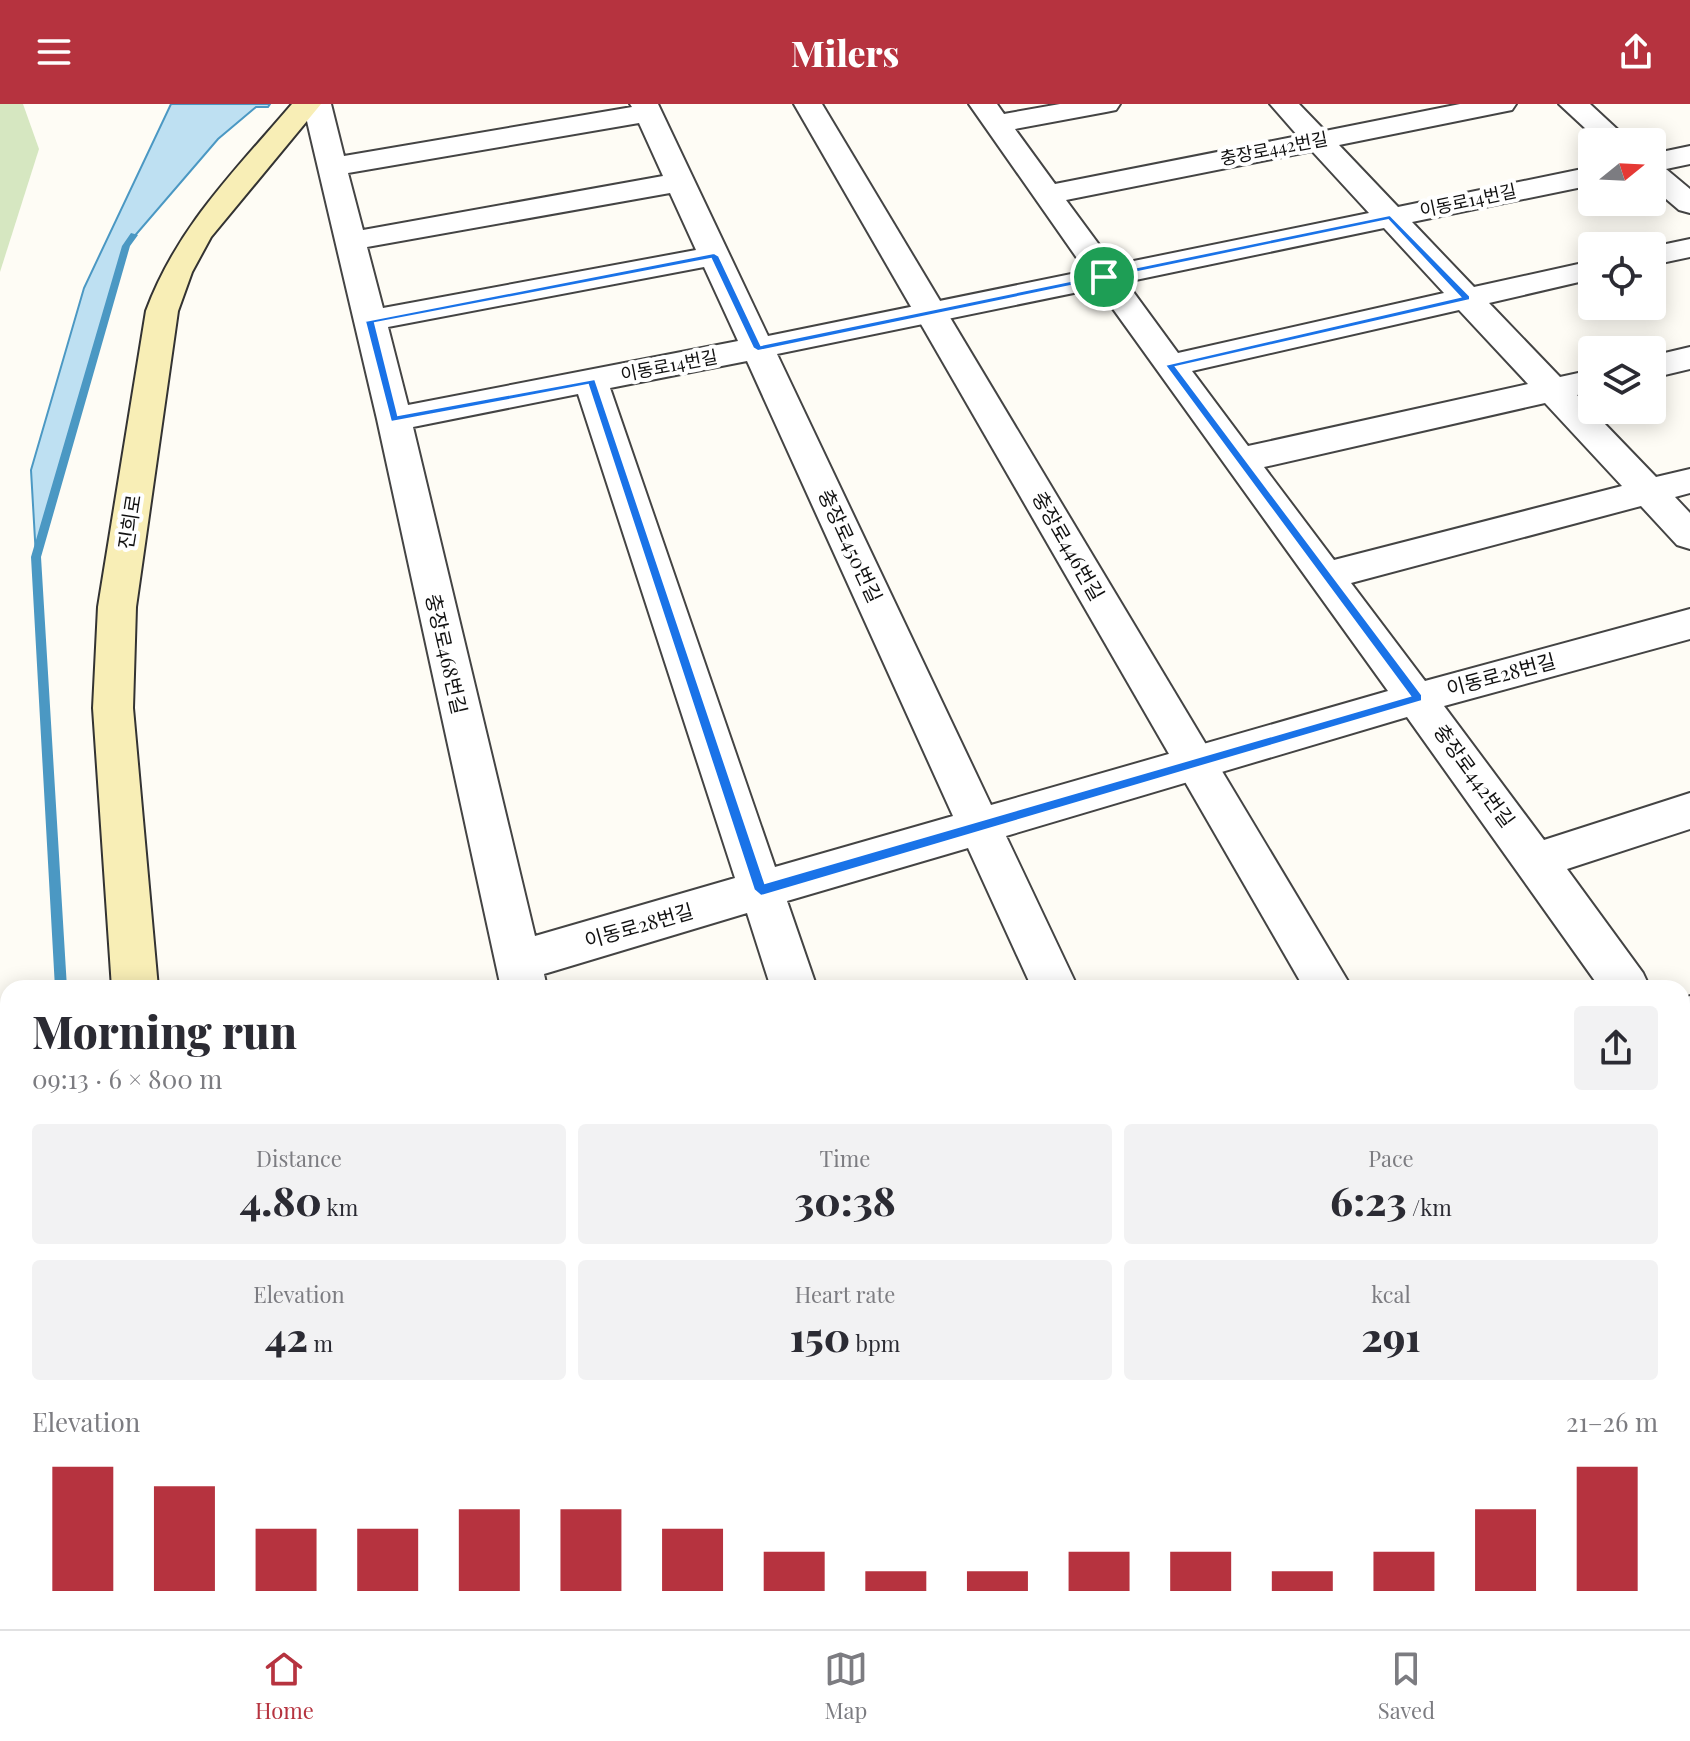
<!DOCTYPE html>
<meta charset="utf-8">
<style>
:root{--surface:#fff;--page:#f2f2f3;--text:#2b2b33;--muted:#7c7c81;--line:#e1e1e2;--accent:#b6333f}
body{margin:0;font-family:"Playfair Display","Noto Sans KR",serif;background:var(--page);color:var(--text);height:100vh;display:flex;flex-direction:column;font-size:30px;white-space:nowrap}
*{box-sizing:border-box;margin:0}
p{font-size:26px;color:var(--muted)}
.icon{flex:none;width:44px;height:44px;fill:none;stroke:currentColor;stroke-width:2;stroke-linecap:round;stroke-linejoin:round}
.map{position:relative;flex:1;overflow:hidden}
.details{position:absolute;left:0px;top:876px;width:1690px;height:650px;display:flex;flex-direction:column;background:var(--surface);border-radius:24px 24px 0 0;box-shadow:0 4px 20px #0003}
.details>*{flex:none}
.needle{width:52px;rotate:72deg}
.tools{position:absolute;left:1578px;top:24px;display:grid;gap:16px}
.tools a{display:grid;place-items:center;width:88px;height:88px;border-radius:8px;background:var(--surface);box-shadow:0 4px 20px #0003;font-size:40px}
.pin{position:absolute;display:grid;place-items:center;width:68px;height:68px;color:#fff;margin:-34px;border:4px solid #fff;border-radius:50%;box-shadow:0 2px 8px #0007}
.round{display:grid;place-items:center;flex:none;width:84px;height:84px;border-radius:8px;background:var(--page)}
.overview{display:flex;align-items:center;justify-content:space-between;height:136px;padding:0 32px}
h1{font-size:44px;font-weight:800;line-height:60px}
.stats{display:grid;grid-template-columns:repeat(3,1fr);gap:12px;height:136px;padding:8px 32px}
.stats div{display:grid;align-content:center;border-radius:8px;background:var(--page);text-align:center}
.stats b{font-size:40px;font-weight:800}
.stats small{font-size:22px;font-weight:400}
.stats p{font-size:22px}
.chart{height:224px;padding:16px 32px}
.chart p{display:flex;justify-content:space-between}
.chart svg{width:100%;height:144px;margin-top:8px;stroke:var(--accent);stroke-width:6}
header{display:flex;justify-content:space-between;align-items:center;height:104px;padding:0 32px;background:var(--accent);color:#fff;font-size:36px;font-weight:800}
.tab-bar{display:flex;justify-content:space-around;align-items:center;height:112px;border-top:2px solid var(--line);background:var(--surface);font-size:22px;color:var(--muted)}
.tab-bar a{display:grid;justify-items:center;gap:4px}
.tab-bar .current{color:var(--accent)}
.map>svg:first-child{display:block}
</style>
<header><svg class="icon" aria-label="menu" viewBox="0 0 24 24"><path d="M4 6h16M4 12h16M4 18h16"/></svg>Milers<svg class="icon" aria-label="share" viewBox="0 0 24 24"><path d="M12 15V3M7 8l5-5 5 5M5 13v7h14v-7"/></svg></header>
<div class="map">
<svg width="1690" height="1525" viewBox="0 0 1690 1525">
<rect width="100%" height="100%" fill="#fefcf5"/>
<polygon fill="#d6e7c1" points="0,0 23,0 39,45 0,168"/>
<polygon fill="#bee0f2" stroke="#4b98c3" stroke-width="2" points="171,0 270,0 268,3 256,3 218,35 126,142 36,453 31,366 84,184"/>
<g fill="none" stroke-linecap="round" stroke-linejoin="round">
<g fill="#4b98c3" fill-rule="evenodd">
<polygon points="131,129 138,131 130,142 41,453 67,884 55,884 31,453 122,142"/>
<polygon points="166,1518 182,1518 184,1525 168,1525"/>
</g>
<defs>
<g id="minor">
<path d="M303 0H331L344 52 632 3 630 0H658L768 232 1086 167 969 0H997L1004 10 1060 0H1120L1116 6 1106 8 1015 25 1055 80 1298 32 1270 0H1299L1325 27 1460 0H1516L1512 6 1502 8 1339 41 1398 103 1592 63V81L1412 118 1474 183 1592 157V175L1489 199 1560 273 1592 266V288L1577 291 1656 373 1690 365V389L1675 393 1690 409V445L1677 441 1641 402 1351 479 1425 577 1690 505V535L1444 602 1544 736 1690 689V725L1567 765 1643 869 1650 884H1600L1407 613 1006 732 1078 884H1032L968 744 787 797 817 884H771L747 809 544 870 547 884H501L377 315ZM639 19 663 72 363 126 348 69ZM1312 47 1369 109 1114 161 1066 96ZM670 89 696 146 383 204 367 143ZM1384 124 1444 189 1178 249 1126 178ZM704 163 738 237 408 301 388 223ZM1098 184 1388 587 991 701 777 250ZM1459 206 1528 280 1248 342 1192 267ZM747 257 953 712 775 763 610 284ZM578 290 735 774 535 832 413 323ZM1545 299 1622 382 1334 456 1264 363Z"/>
<polygon points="1559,0 1590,0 1631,38 1600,38"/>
<polygon points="1690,42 1690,60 1666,65 1690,85 1690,109 1679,106 1652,83 1652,50"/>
<polygon points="1690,135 1690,153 1652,161 1652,143"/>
<polygon points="1690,243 1690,265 1652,274 1652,252"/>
<polygon points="1690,892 1690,936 1683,938 1690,941 1690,994 1682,991 1682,895"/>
<polygon points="1690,1165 1690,1219 1682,1221 1682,1167"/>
<polygon points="640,1518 700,1518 702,1525 642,1525"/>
<polygon points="759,1518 834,1518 831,1525 756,1525"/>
<polygon points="1315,1518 1376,1518 1379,1525 1318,1525"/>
</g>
<g id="tertiary">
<polygon points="794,0 822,0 1352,884 1304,884"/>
<polygon points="1682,1450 1690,1454 1690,1524 1676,1518 1682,1518"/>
</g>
<g id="secondary">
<path d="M292 0H321L211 133 192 168 178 207 136 503 133 604 158 884H112L93 604 98 503 146 207C177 123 235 67 292 0Z"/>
<polygon points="199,1518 259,1518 262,1525 202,1525"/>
</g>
</defs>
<use href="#minor" stroke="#444" stroke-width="4"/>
<use href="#tertiary" stroke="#444" stroke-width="4"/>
<use href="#secondary" stroke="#333" stroke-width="4"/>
<use href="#minor" fill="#fff" fill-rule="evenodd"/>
<use href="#tertiary" fill="#fff" fill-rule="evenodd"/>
<use href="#secondary" fill="#f8eeb6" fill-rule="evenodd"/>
</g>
<path fill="#1a73e8" stroke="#fff" stroke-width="2" fill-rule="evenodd" d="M1390 111 1470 192V196L1176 263 1422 591V597L761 792 754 786 588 281 391 318 365 217 714 149 719 152 761 241ZM1388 116 1460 193 1165 261 1410 592 765 779 595 275 398 311 375 219 711 155 753 244 758 247Z"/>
<g text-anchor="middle" stroke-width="8" stroke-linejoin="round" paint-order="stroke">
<g font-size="18" fill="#111" stroke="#fff">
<text transform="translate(1274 45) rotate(-11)" y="6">충장로442번길</text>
<text transform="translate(1468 97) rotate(-12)" y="6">이동로14번길</text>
<text transform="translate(669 262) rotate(-11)" y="6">이동로14번길</text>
</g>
<g font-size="20" fill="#111" stroke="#fff">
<text transform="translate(130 418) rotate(-81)" y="7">진희로</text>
<text transform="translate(850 442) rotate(65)" y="7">충장로450번길</text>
<text transform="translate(1068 442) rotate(60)" y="7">충장로446번길</text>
<text transform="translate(446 550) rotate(77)" y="7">충장로468번길</text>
<text transform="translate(1501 571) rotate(-15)" y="7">이동로28번길</text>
<text transform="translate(1474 672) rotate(54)" y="7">충장로442번길</text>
<text transform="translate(639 822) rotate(-16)" y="7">이동로28번길</text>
</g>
</g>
</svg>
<div class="tools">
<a><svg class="needle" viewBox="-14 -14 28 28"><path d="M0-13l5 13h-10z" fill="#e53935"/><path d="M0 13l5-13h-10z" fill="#7c7c81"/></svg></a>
<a><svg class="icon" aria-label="locate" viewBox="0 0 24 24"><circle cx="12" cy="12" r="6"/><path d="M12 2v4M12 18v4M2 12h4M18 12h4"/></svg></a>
<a><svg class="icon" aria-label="layers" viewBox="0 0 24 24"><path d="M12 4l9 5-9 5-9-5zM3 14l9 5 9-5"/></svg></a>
</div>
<div class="pin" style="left:1104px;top:173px;background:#1e9e55"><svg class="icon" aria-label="arrive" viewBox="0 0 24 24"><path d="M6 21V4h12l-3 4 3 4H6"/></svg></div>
<section class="details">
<div class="overview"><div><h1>Morning run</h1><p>09:13 · 6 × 800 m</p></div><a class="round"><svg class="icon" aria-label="share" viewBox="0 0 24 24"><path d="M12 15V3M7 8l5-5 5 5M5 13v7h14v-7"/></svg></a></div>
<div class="stats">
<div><p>Distance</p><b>4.80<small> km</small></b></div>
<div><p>Time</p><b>30:38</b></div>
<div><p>Pace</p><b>6:23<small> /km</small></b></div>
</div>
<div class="stats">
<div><p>Elevation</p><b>42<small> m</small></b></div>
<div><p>Heart rate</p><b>150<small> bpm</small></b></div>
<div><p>kcal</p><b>291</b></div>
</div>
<div class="chart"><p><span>Elevation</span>21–26 m</p>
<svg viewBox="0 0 160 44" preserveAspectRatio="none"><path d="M5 44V6M15 44V12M25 44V25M35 44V25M45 44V19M55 44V19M65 44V25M75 44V32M85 44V38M95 44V38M105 44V32M115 44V32M125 44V38M135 44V32M145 44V19M155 44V6"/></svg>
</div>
</section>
</div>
<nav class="tab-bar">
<a class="current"><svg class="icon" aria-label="home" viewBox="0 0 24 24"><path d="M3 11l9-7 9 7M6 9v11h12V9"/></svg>Home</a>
<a><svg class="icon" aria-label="map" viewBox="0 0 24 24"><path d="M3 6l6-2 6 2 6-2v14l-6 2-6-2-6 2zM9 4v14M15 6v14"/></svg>Map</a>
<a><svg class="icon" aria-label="saved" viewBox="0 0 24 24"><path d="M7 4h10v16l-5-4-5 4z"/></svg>Saved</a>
</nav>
